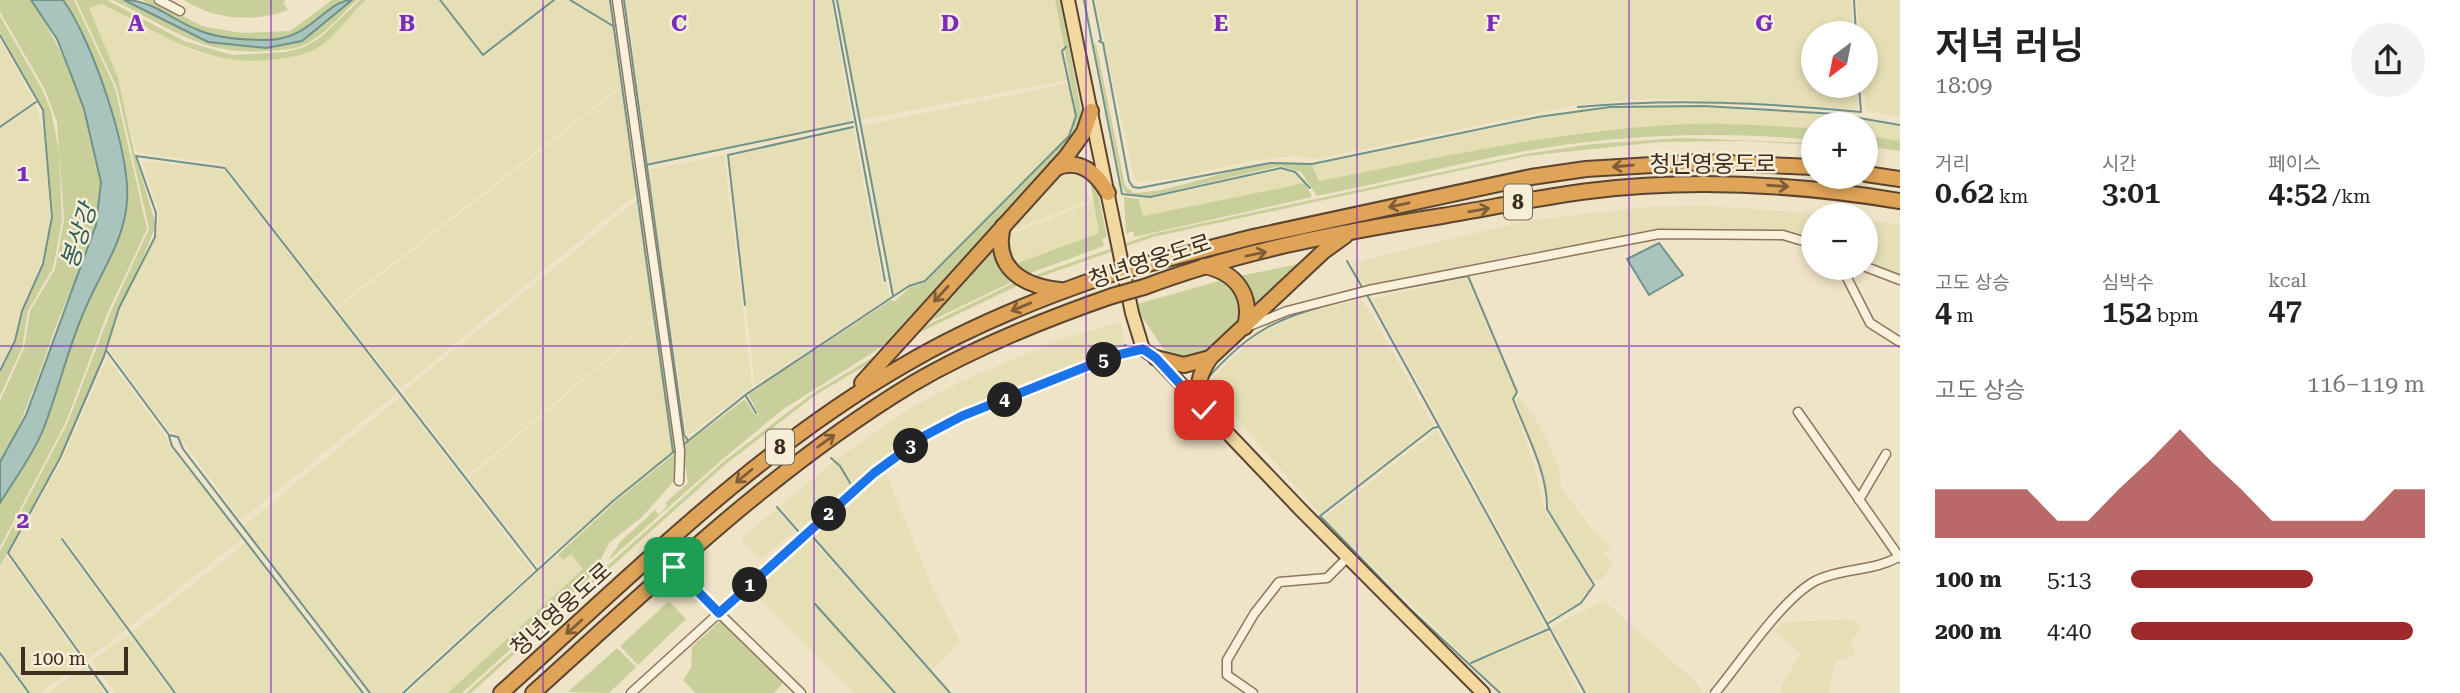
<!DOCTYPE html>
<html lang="ko">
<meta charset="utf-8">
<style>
:root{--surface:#fff;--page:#f2f2f2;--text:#222;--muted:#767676;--accent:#9e2a2b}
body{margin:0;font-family:"Roboto Serif","Noto Sans KR",serif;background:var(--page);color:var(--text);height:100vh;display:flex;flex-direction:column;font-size:26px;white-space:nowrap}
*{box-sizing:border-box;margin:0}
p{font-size:23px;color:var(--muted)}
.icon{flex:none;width:38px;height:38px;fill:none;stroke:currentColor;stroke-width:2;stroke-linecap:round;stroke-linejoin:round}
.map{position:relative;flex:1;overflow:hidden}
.drawer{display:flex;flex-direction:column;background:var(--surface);width:560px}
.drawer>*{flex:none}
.needle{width:46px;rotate:212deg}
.fabs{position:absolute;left:1801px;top:21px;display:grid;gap:14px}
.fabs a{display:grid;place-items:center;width:77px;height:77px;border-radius:50%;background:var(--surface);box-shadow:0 4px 10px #0003;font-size:35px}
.scale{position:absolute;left:21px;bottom:18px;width:107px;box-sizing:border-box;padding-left:7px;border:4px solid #3d2e20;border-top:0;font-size:19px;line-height:24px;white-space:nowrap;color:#3d2e20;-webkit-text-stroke:5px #f7eed8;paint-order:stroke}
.pin{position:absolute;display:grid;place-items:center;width:60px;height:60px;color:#fff;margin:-30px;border-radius:14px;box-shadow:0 4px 10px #0006}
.km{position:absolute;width:35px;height:35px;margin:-18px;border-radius:50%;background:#222;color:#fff;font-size:19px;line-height:35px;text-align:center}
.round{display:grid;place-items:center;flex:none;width:74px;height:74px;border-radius:37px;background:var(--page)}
.head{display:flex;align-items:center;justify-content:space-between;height:119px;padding:0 35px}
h1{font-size:38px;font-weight:600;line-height:52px}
.figures{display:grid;grid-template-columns:repeat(3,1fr);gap:10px;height:119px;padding:7px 35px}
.figures div{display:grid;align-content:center}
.figures b{font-size:30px;font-weight:600}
.figures small{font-size:19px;font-weight:400}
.figures p{font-size:19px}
.chart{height:196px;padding:14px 35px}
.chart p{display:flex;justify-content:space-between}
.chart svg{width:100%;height:126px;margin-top:7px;fill:var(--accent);opacity:.7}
ul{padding:0 35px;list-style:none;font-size:23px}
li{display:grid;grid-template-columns:112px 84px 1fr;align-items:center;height:52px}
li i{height:18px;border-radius:9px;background:var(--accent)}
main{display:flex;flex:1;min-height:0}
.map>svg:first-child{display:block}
</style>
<main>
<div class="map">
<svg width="1900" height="693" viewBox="0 0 1900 693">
<rect width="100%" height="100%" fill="#f0e4c8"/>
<g fill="#e6deb5">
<polygon points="366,0 438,0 483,56 398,125 556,0 568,0 613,27 621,86 336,307 270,223 355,156 269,222 224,164 140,153 135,148 118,78 89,8 101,4 201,54 269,61 319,47"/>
<polygon points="441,0 552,0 483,54"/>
<polygon points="572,0 609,0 612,25 610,24"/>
<polygon points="626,0 831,0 852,121 648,164"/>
<polygon points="838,0 1055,0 1068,80 860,120"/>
<polygon points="1095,0 1851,0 1853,33 1813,33 1813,86 1857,86 1858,109 1653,98 1577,105 1315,159 1294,156 1250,161 1176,178 1139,182 1134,178"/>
<polygon points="1857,0 1900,0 1900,117 1865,110 1866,33 1859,33"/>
<polygon points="0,39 34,101 0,125"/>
<polygon points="1069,83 1075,116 1068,136 925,280 894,295 861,126"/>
<polygon points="621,88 636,194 400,389 337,309"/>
<polygon points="36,104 45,140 50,191 49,231 41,263 20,311 14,341 0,367 0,129"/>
<polygon points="1704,106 1835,115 1900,125 1900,141 1866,135 1866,124 1813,124 1813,128 1691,124 1595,131 1319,181 1312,165 1543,118 1610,107"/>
<polygon points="853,128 883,283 887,284 889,297 755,385 729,155"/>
<polygon points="724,155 752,387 687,436 648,170"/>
<polygon points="142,161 202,166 225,171 397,393 241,520 179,436 167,429 107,347 121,308 158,232 159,211"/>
<polygon points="1281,170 1291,172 1305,183 1143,216 1138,199"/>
<polygon points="1072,173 1082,175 1090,200 1016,229 1015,227 1061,175"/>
<polygon points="637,200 653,319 468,476 403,392"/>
<polygon points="1094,201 1099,233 1018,263 1014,260 1010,234"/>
<polygon points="1709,206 1839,215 1813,215 1813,241 1801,235 1756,230 1662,230 1511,256 1367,286 1359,279 1352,263 1526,221 1646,207"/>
<polygon points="1866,219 1900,225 1900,277 1866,264"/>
<polygon points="1466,278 1517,395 1512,400 1535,467 1545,512 1568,543 1593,588 1580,603 1549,620 1372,299"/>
<polygon points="1360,299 1370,311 1433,425 1320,514 1207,384 1257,333 1310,312"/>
<polygon points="653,321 672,452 537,566 469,478"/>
<polygon points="1121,322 1125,344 1120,347 932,424 800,529 780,506 837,459 907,410 954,385 1055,341"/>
<polygon points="107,358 242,539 129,627 63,536 60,539 126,630 87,659 10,553 63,458"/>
<polygon points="400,397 533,571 398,693 371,693 244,526"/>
<polygon points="1520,397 1539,424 1559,466 1561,487 1590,527 1611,547 1604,553 1614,564 1602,579 1594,581 1549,509 1545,486 1516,400"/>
<polygon points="1437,431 1521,579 1546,628 1470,662 1323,518"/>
<polygon points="885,471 932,587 960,641 932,670 813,535"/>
<polygon points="776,509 795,531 760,560 741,539"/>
<polygon points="810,538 948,693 897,693 815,603 894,693 854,693 751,590"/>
<polygon points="246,543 343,669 361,693 177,693 132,632"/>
<polygon points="571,553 583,569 448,693 407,693 547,564 558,555 563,559"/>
<polygon points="6,555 83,662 40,693 31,693 0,650 0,566"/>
<polygon points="1603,600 1697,683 1702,693 1587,693 1552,627"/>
<polygon points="1852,619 1862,628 1851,641 1855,654 1835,662 1828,693 1782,693 1781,686 1801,654 1774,631 1782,623"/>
<polygon points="1548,632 1580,693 1502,693 1472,664"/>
<polygon points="129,634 172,693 115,693 92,661"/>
<polygon points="0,656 11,671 26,693 0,693"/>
<polygon points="85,666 105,693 48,693"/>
</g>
<g fill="#c9cf9b">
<path d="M0 0H31C65 52 109 147 99 209 93 250 69 290 55 329 38 375 25 420 0 462V401L24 348 30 311 55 269 64 220 57 122 45 90 0 12Z"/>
<polygon points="63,0 74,0 115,88 147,229 108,312 65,424 0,547 0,503 42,433 82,315 112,257 128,199 124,154 99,71 75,16"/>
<path d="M76 0H107L184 41 232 55 286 52 304 47 321 37 360 0H366C350 14 338 34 320 46 310 54 296 56 284 58 210 71 165 35 102 4L89 8 118 78 135 155 156 225 135 278 118 308 104 356 59 458 0 566V551L67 424 110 313 149 229 117 88Z"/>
<path d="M112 0H124L208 42 266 48 302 41 352 0H357C341 15 324 36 304 45 293 50 279 50 267 51 199 56 169 26 112 0Z"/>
<path d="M142 0H152L202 26 242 33 290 31 332 0H342C329 9 319 23 304 31 275 46 229 42 199 31 179 23 161 10 142 0Z"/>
<path d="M184 0H286L283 2 288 10C254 23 215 20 184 0Z"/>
<polygon points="1055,0 1060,0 1082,115 1074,139 891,341 782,410 724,458 608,561 620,542 655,510 659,515 667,506 665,503 688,483 682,447 745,399 754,414 759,415 748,394 891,300 895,301 909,288 926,282 1069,137 1077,116"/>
<polygon points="0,16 43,91 51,111 59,151 62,221 53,268 28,311 22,348 0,396 0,374 16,342 23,311 44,264 53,217 44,110 0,32"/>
<path d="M1094 44H1096L1125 186 1134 193C1193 190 1253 153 1312 165L1319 181C1442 157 1565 129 1690 124 1731 123 1772 126 1813 128V140C1718 131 1620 134 1525 151 1455 164 1386 182 1317 196L1301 172 1280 166 1149 196 1126 193 1122 186Z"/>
<polygon points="1866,135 1900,141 1900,151 1866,146"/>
<polygon points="1682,138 1813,143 1813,145 1747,141 1660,142 1527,156 1153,237 1034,279 1030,277 1152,234 1526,154 1592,144"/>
<polygon points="1062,168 1087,176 1072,173 1061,175 1012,230 1010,240 1014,260 1018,263 1099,233 1091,186 1096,183 1107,237 1102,239 1104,246 1025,275 1011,267 1004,236"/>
<polygon points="645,170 683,436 687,440 683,444"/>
<polygon points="1305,183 1312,197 1134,237 1133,231 1126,234 1124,197 1138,199 1143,216"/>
<polygon points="641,198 676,450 673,451 639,199"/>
<polygon points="997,238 1016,280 914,329"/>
<polygon points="1304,263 1252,315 1234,277"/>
<path d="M1226 279 1240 294 1242 319C1217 342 1207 359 1169 357L1134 305Z"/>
<polygon points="1018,281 1023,283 914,335 913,332"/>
<polygon points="885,350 883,355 814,396 726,464 471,693 466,693 724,461 813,393"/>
<polygon points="677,452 674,481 642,517 609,543 593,575 462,693 448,693 583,569 571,554 563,560 558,555 616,501"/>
<polygon points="669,601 686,619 638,665 620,646"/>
<polygon points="721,620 783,683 774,693 696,693 683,680 691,668 692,647"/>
<polygon points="617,648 636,667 609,693 568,692"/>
</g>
<g fill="#a9c4bc" stroke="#6f938a" stroke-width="2">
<path d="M31 0H63C91 37 131 153 127 200 125 242 98 276 83 314 67 351 58 392 43 430 33 455 14 480 0 503V462L26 415 96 225 101 182 84 109 72 77 57 39Z"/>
<path d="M124 0C153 0 172 20 198 30 219 39 245 40 267 40 311 40 326 0 352 0L302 41 266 48 208 42Z"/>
<polygon points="1659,243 1683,275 1649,295 1627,259"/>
</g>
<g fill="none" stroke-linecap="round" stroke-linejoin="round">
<g stroke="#6f938a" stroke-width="2">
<polyline points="440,0 483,55 554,0"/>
<polyline points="570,0 613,26"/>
<polyline points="610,0 673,452"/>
<polyline points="624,0 684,435 688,440"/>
<polyline points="833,0 885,281"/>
<polyline points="837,0 893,296"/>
<polyline points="1084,0 1122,194 1150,197 1281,168 1295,172 1310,188"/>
<polyline points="1093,0 1101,40"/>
<polyline points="1854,0 1856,33"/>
<polyline points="0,35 43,110 52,217 43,264 22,311 15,341 0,371"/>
<polyline points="1099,41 1103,43 1129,181 1133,187 1139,188 1270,163 1312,164 1538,117 1610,107 1704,106 1836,114 1900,125"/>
<path d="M1578 107C1675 98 1764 103 1861 112L1859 86"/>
<polyline points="0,127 36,102"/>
<polyline points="646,165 853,122"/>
<polyline points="1347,261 1362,287"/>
<polyline points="1367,295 1585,693"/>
<path d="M1360 296 1468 276 1517 392 1513 399C1526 433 1548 473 1547 509L1594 585 1581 603 1547 624"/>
<polyline points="745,305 728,155 853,127"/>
<polyline points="106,350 169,435 178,437 183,449 370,693"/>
<polyline points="1111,352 1126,345"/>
<path d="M1207 379C1250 330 1276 319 1338 302"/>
<polyline points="746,396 756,413"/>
<polyline points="1438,427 1433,428 1320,516 1410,609 1500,693"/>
<polyline points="169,436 172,446 363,693"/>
<polyline points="683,445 748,393 909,286 925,281 1069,136 1076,116 1062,51 1066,47"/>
<polyline points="903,446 934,425 960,413"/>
<polyline points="831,458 840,466 850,483"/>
<polyline points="777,507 798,531"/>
<polyline points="812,536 950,693"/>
<polyline points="62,539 175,693"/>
<polyline points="815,604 895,693"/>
<polyline points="0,653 29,693"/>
<polyline points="1471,663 1549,629"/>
<polyline points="108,693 8,553 60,458 104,356 119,308 155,237 156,213 136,156 225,168 537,570"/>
<polyline points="403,693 613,501 676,450"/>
</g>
<defs>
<g id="street">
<polyline points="159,0 180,11"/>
<polyline points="617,0 680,451 679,481"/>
<polyline points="1866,267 1900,280"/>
<polyline points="1842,268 1870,323 1900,342"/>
<polyline points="1247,327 1287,311 1369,290 1659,234 1783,235 1813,244"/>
<polyline points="1798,412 1900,558"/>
<polyline points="1859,500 1886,454"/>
<polyline points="631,693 719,613 674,567"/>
<polyline points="801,693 719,613 874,473 926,435 962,416 1113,356 1143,349"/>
<polyline points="1253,693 1227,675 1227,660 1254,614 1279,582 1327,578 1348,557"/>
<path d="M1715 693C1741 662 1783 597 1817 580 1845 567 1874 572 1900 556"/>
</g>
<polyline id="primary" points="1068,0 1132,313 1143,349 1156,358 1301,510 1483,693"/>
<g id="highway">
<path d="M1056 168C1080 157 1097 174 1108 193"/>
<polyline points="1866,174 1900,179"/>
<path d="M1003 226C992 268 1023 286 1060 290"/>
<polyline points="1140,266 1253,237 1531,177 1586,169 1702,162 1813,167"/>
<path d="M1204 266C1236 272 1253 295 1245 327"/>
<path d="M1144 287C1239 251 1342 232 1442 216 1491 208 1539 197 1589 191 1693 178 1797 184 1900 201"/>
<polyline points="1156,358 1184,365 1210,358"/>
<polyline points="862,383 1066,157 1084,132 1091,111"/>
<path d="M1204 410C1195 389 1198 376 1210 358L1324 251 1345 236"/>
<path d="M501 693C629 578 753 452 904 365 968 327 1037 299 1108 275"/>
<path d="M533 693C654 584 772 469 912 384 975 347 1043 320 1112 296"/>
</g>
</defs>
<use href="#street" stroke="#8d765c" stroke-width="11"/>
<use href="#primary" stroke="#5b4430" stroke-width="16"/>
<use href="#highway" stroke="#5b4430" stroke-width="18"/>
<use href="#street" stroke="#faf1dc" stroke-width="8"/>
<use href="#primary" stroke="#f3d9a0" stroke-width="12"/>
<use href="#highway" stroke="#e0a458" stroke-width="14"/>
<defs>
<g id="highway-bridge">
<polyline points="1108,275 1140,266"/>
<polyline points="1112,296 1144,287"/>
</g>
</defs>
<use href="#highway-bridge" stroke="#5b4430" stroke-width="18" stroke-linecap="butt"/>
<use href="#highway-bridge" stroke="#e0a458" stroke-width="14"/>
</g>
<defs><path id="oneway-shaft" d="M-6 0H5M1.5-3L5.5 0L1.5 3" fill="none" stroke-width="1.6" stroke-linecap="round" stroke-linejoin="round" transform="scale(1.75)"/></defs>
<g stroke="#7e5d36">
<use href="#oneway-shaft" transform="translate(1623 166) rotate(175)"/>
<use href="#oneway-shaft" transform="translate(1778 186) rotate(4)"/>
<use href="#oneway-shaft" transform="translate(1399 205) rotate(168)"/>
<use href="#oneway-shaft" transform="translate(1479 210) rotate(-10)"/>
<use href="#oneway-shaft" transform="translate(1256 254) rotate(-12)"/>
<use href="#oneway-shaft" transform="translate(941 294) rotate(132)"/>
<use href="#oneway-shaft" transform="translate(1021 307) rotate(157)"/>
<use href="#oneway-shaft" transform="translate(826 441) rotate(-36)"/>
<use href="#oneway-shaft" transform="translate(744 476) rotate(140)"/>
<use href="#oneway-shaft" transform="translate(574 627) rotate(138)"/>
</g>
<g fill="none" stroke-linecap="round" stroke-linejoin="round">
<defs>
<polyline id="route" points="674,567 719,613 874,473 926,435 962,416 1113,356 1143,349 1156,358 1204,410"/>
</defs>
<use href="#route" stroke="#fff" stroke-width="14"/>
<use href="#route" stroke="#1a73e8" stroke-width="9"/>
</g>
<path fill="none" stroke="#7b2cbf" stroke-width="2" stroke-opacity="0.55" d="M271 0V693M543 0V693M814 0V693M1086 0V693M1357 0V693M1629 0V693M0 346H1900"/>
<g text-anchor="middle" stroke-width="5" stroke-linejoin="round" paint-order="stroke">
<g fill="#f7eed8" stroke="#756857" stroke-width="2">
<rect x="1504" y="184.5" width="28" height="35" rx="5"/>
<rect x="766" y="429.5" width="28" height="35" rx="5"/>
</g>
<g font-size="21" font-weight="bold" fill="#3d2e20">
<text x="1518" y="209">8</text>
<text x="780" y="454">8</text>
</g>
<g font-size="23" fill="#3d2e20" stroke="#f7eed8">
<text x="1713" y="172">청년영웅도로</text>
<text transform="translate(1150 261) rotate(-18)" y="8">청년영웅도로</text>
<text transform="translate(561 609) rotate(-42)" y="8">청년영웅도로</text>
</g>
<g font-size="24" font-style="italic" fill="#2f5d5a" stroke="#f7eed8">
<text transform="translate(79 236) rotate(-72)" y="8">봉상강</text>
</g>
</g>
<g font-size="23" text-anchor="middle" font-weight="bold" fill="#7b2cbf" stroke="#f7eed8" stroke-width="5" stroke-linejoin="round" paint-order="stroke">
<text x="136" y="31">A</text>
<text x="407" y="31">B</text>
<text x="679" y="31">C</text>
<text x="950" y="31">D</text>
<text x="1221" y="31">E</text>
<text x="1493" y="31">F</text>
<text x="1764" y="31">G</text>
<text x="23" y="181">1</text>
<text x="23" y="528">2</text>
</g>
</svg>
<div class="fabs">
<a><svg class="needle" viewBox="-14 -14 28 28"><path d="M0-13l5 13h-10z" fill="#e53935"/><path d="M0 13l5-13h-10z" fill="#767676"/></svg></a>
<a>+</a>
<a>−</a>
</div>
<div class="scale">100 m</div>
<div class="pin" style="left:674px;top:567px;background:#1e9e55"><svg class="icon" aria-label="arrive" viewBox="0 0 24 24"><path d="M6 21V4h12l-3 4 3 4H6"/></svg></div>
<div class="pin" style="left:1204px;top:410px;background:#d93025"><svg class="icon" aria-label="check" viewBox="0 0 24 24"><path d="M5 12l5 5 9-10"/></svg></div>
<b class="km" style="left:750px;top:585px">1</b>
<b class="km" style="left:829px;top:514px">2</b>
<b class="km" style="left:911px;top:446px">3</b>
<b class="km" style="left:1005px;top:400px">4</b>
<b class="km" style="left:1104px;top:360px">5</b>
</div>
<section class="drawer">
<div class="head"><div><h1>저녁 러닝</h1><p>18:09</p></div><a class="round"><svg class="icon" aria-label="share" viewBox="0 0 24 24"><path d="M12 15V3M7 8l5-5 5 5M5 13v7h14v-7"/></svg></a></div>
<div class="figures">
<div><p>거리</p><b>0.62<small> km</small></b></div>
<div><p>시간</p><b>3:01</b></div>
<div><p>페이스</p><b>4:52<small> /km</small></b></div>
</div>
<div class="figures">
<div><p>고도 상승</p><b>4<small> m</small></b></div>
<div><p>심박수</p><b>152<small> bpm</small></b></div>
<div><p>kcal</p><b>47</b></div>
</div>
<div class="chart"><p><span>고도 상승</span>116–119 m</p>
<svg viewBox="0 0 160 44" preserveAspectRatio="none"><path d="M0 44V27L10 27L20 27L30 27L40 38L50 38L60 27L70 17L80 6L90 17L100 27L110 38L120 38L130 38L140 38L150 27L160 27V44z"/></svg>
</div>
<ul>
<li><b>100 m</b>5:13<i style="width:62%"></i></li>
<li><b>200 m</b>4:40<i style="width:96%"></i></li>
</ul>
</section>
</main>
